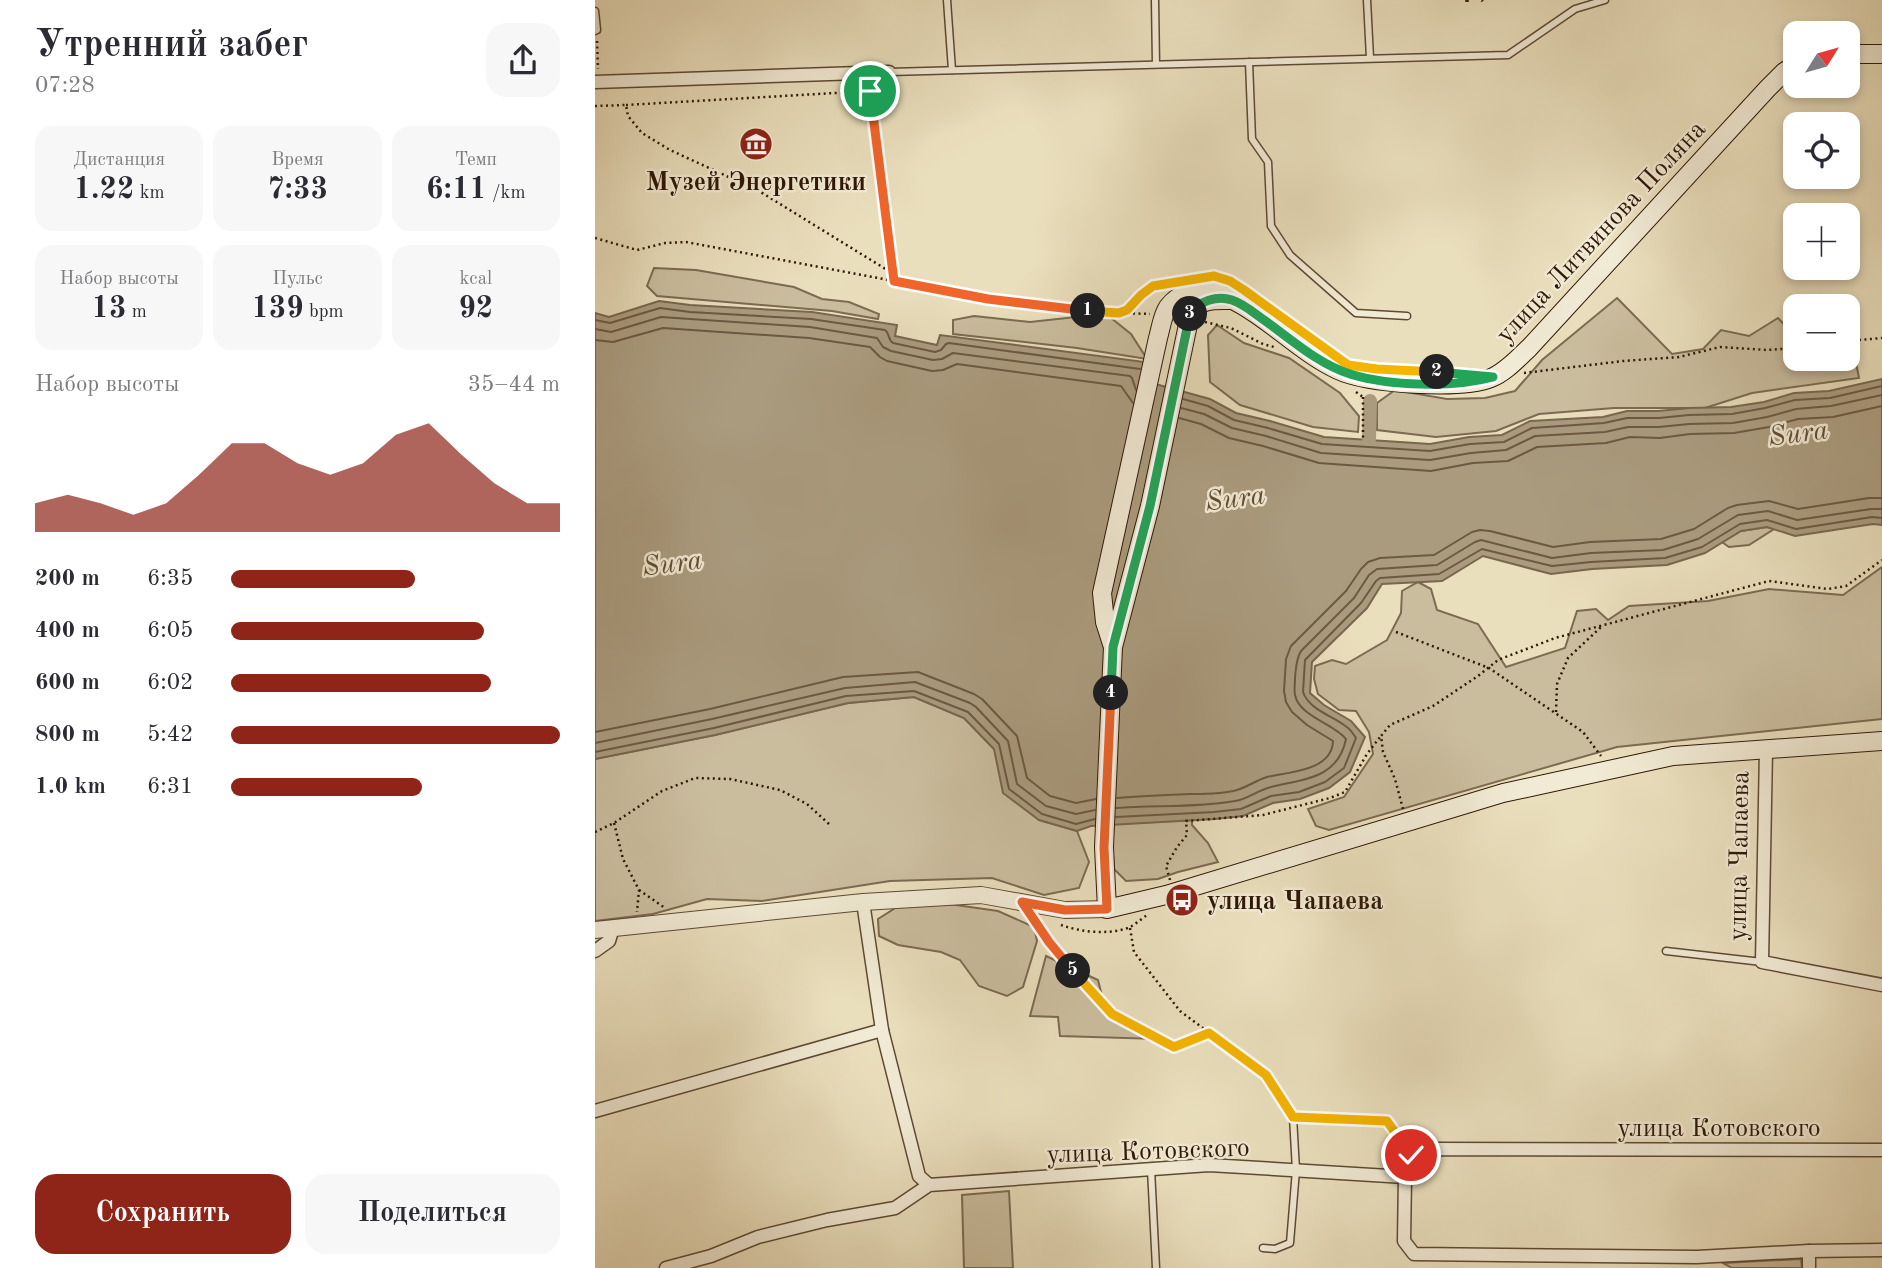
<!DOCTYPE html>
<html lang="ru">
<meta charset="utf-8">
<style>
:root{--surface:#fff;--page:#f7f7f7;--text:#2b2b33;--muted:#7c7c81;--accent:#8f2418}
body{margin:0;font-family:"Old Standard TT",serif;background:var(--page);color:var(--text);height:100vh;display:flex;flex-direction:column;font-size:26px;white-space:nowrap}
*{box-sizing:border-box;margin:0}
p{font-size:23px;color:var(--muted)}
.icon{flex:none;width:38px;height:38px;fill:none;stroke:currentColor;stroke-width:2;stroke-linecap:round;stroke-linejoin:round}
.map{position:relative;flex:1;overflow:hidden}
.sheet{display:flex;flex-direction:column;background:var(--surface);width:595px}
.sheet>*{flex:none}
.needle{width:46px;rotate:53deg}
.tools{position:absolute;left:1188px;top:21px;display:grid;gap:14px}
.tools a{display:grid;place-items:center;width:77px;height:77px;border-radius:14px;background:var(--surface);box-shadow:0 4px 10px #0003;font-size:35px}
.pin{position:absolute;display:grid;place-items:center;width:60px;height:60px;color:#fff;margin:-30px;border:4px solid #fff;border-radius:50%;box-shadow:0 2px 7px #0007}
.km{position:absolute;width:35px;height:35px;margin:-18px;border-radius:50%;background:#222;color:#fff;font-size:19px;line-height:35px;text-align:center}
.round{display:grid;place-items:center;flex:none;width:74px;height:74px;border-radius:21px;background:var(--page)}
.headline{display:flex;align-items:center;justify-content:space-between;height:119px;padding:0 35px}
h1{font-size:38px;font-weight:700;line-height:52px}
.figures{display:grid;grid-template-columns:repeat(3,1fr);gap:10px;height:119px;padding:7px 35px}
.figures div{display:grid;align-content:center;border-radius:18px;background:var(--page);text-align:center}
.figures b{font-size:30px;font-weight:700}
.figures small{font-size:19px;font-weight:400}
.figures p{font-size:19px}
.chart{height:196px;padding:14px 35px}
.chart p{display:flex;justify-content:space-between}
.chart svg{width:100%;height:126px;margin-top:7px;fill:var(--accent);opacity:.7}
.button{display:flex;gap:14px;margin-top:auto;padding:14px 35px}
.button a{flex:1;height:80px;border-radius:21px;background:var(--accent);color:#fff;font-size:28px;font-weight:700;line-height:80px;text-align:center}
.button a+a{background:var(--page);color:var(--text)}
ul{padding:0 35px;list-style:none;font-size:23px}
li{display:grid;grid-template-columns:112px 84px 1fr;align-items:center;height:52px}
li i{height:18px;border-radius:9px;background:var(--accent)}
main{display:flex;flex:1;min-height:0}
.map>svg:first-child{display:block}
</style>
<main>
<section class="sheet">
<div class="headline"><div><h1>Утренний забег</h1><p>07:28</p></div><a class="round"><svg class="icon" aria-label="share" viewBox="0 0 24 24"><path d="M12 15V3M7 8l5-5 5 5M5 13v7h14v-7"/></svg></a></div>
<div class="figures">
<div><p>Дистанция</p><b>1.22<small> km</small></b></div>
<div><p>Время</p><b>7:33</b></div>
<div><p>Темп</p><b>6:11<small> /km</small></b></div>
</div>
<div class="figures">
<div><p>Набор высоты</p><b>13<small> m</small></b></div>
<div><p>Пульс</p><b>139<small> bpm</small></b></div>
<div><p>kcal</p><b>92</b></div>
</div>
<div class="chart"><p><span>Набор высоты</span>35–44 m</p>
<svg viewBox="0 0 160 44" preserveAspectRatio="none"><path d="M0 44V34L10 31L20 34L30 38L40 34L50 24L60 13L70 13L80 20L90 24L100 20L110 10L120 6L130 17L140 27L150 34L160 34V44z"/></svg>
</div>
<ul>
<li><b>200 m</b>6:35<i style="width:56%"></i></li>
<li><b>400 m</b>6:05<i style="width:77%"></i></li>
<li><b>600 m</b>6:02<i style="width:79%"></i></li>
<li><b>800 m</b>5:42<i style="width:100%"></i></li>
<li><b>1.0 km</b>6:31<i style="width:58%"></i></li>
</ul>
<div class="button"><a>Сохранить</a><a>Поделиться</a></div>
</section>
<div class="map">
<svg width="1287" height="1268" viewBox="0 0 1287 1268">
<rect width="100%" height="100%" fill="#eadfbd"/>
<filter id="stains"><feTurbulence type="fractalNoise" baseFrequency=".00286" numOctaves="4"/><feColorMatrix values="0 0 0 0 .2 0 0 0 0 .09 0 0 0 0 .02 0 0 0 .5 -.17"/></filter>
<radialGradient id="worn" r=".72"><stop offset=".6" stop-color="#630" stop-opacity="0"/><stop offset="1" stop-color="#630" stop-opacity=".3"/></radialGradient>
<g fill="#cabd9e" stroke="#7c6a52" stroke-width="2">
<polygon points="59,268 101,270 199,287 227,299 254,302 284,314 283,319 237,311 62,296 52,286"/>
<polygon points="1022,298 1077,354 1108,349 1126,330 1154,336 1183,318 1200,336 1200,359 1253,359 1253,338 1256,337 1264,378 1157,393 1110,408 1019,408 944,414 901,431 841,437 782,430 782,403 800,390 852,399 890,398 920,391 947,360"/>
<polygon points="379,316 435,322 481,317 516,318 536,334 552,359 482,348 358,334 358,320"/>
<polygon points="622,325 649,343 694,358 745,393 764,416 763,432 718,427 645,405 615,382 613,335"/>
<polygon points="1172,527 1179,529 1154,545 1134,547 1127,542 1146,531"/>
<polygon points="1287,567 1287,719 1022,747 734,830 721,826 713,809 749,797 778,754 774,732 761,711 744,710 723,694 719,679 720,666 737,660 751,664 792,640 806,613 807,591 823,582 836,589 842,610 883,624 911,667 970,648 982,611 1001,609 1013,620 1034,606 1113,601 1174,589 1248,595"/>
<polygon points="319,697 369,718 399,749 444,820 482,831 494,862 484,888 449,895 397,878 295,881 167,901 112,899 58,914 0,921 0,759 120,735 253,703"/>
<polygon points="597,820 597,825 613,843 623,862 583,872 563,879 531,881 519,869 517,841 519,824"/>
<polygon points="340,902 403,911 439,927 442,941 428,987 412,996 384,986 365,960 346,952 303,945 284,936 283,919 302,907"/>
<polygon points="451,956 503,980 508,1000 561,1039 465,1036 463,1017 435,1016"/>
<polygon points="414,1191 418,1268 369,1268 367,1195"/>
<polygon points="1206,1259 1207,1268 1137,1268 1128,1263"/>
</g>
<polygon fill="#aa9b7e" stroke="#78664e" stroke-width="2" points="64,301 95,305 217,312 302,325 300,336 342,345 345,335 557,363 553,382 615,399 641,413 675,421 729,437 835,444 874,437 907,435 935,421 1008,417 1032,411 1063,411 1094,408 1136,407 1169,402 1199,393 1234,391 1287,379 1287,525 1278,524 1200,536 1172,527 1146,531 1110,553 1072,565 997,569 956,574 888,556 847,581 787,584 772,608 717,662 715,693 729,705 756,721 770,737 755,772 734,788 705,799 678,803 648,816 620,819 496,826 482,831 444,820 408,793 399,749 369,718 319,697 253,703 120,735 0,759 0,313 14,317"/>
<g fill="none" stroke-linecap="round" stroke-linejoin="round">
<g stroke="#6c5942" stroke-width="2">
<path d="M0 320 15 323 65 308 95 312 216 319 290 330C295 333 292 339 298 343L340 352 346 350 351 344 354 343 545 369"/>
<polyline points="0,329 16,332 66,317 215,327 282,338 288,347 296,351 338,360 347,359 358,353 535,376 537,378 541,390"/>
<polyline points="0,340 18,342 68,328 214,338 275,347 285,357 292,361 337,371 348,370 362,364 526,386 538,403"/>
<polyline points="588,399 613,406 639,420 673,428 727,444 835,451 875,444 909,442 937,428 1009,423 1032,418 1064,418 1094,415 1137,414 1170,408 1200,400 1235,398 1287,386"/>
<polyline points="586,408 609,414 637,428 671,436 726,453 835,460 876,453 911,450 940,436 1010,432 1033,427 1064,427 1094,424 1138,423 1172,417 1201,409 1236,406 1287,395"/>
<polyline points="584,418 606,424 634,438 668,446 724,463 836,471 878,463 913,461 942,447 1011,443 1035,437 1065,438 1095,434 1139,433 1174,427 1203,419 1238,417 1287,406"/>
<polyline points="0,732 115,709 248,677 323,672 379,694 387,699 422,736 432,778 455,796 481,803 501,799"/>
<polyline points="0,743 117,719 250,688 320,682 375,703 381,707 413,741 422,784 451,806 481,814 500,810"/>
<polyline points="0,752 119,728 251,696 319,691 373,712 404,744 414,789 447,814 481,824 500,819"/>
<path d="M522 798C547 796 573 795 598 794 612 794 628 794 642 790 652 787 662 780 672 777 694 772 737 771 738 741L712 725 697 712 691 702 689 691 691 659 696 646 751 591 766 569 773 562 785 558 839 555 877 532 885 530 895 531 958 547 995 542 1066 539 1099 529 1133 508 1142 505 1174 501 1203 509 1274 498H1287"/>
<path d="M521 808C561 805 601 808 640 801 653 799 663 790 676 787 708 779 743 779 751 739 739 724 704 716 700 695 699 690 700 684 700 678 701 668 701 659 706 651L759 598 774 575 782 569 842 565 880 542 886 540 957 558 996 553 1068 550 1103 539 1143 515 1173 511 1202 520 1276 509H1287"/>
<path d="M521 817 619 812 646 809 676 796 704 792 730 782 749 768 761 738C758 733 754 728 749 725 735 715 714 709 708 692L710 660 766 603 781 581 785 578 844 574 887 549 957 566 996 562 1070 558 1107 547 1145 524 1172 520 1201 529 1277 517 1287 518"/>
</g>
<polyline stroke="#aa9b7e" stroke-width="14" points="774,439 775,401"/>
<defs>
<g id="service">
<polyline points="352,0 357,70"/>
<polyline points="560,0 561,64"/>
<polyline points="772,0 775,58"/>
<polyline points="0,11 2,30 0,31"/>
<polyline points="654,62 657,139 673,162 676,226 695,255 761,313 812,316"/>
<polyline points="294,72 913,55 980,9 1010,0"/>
<polyline points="1071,951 1167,962"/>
<polyline points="556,1169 561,1268"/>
<polyline points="668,1248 680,1249 695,1243 701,1170 698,1117"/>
</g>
<g id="minor">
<polyline points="0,82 294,72"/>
<polyline points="1171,750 1167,962 1287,985"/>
<polyline points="268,902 287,1030 324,1176 334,1185"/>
<polyline points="0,951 14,941 18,928"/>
<polyline points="0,1111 287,1030"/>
<polyline points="810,1177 809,1241 819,1254 1102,1257 1214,1251 1287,1250"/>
<polyline points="1214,1251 1214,1268"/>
<polyline points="71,1268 116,1256 163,1237 232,1220 300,1208 334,1185 614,1165 810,1177 815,1155 835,1149 1287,1150"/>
</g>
<polyline id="tertiary" points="0,930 268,902 386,895 470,910 512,909"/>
<g id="secondary">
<polyline points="1253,54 1287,54"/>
<path d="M636 300C619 300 605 298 595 315L555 506 518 647 509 847 512 909 571 895 908 793 1078 756 1287 741"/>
<path d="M517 644 510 622 507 593 563 338C566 328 567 316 573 307 583 294 599 288 616 291 626 293 636 299 645 304 679 323 707 353 743 370 773 384 866 390 896 378 911 372 923 358 934 348L1173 88 1189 72 1200 65"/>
</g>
</defs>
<use href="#service" stroke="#5d4933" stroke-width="9"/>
<use href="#minor" stroke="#5d4933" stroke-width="15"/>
<use href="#tertiary" stroke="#5d4933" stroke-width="18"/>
<use href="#secondary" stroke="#2e1705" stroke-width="20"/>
<g stroke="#2e1705" stroke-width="2.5" stroke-dasharray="2 3.5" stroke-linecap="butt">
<polyline points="2,41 3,69"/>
<polyline points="31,105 275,91 297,273"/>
<path d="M0 106 31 105 33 116 47 133 75 150 164 191 297 273 299 281 393 299 524 313C538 308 544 292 558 286 563 284 571 284 576 283"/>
<polyline points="0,238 42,250 70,243 91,242 299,281"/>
<polyline points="527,313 555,314"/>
<polyline points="610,322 636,328 668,344 679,347"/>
<polyline points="1253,341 1287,338"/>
<polyline points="929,373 1028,361 1084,357 1125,347 1172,350 1200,348"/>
<polyline points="761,392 768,397"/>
<polyline points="768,397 768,439"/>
<polyline points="801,632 894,668 988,732 1006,756"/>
<polyline points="961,712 962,684 973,658 1006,627"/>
<polyline points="808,809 800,779 788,752 786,736 795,725 838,706 883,676 903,660 960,638 1174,581 1233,589 1251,586 1287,560"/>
<polyline points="19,823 28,859 44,890 42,912"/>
<polyline points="0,832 19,823 67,791 100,778 135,779 185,790 212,804 234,824"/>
<polyline points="575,880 571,866 582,847 592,835 591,821 668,815 735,798 750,792 772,754 785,737"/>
<polyline points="44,890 70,908"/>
<polyline points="439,919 454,942 486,981 517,1014 579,1047 614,1033"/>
<path d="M466 925C486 932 512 935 533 928 540 925 546 919 552 915"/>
<polyline points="535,928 539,952 585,1011 671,1075 694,1110"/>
<polyline points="708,1117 792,1120 810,1146"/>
</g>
<use href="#service" stroke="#f1ead4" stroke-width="6"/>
<use href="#minor" stroke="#f1ead4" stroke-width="12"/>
<use href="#tertiary" stroke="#f1ead4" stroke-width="16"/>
<use href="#secondary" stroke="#f1ead4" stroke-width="18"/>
<g stroke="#2e1705" stroke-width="3.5" stroke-dasharray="12 12" stroke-linecap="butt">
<polyline points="872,0 872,2"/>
<polyline points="887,0 888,1"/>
</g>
</g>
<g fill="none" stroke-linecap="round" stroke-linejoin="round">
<defs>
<polyline id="split-1" points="275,91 299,281 393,299 493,311"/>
<polyline id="split-2" points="493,311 524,313 532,310 546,295 558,286 619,276 635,281 649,290 753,365 782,369 842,372"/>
<path id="split-3" d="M595 314C604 301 622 295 637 300 649 304 659 313 669 320 696 339 723 364 755 374 794 386 858 388 898 377L842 372"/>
<polyline id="split-4" points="516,693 518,647 555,506 595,314"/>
<polyline id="split-5" points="478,971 454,942 427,902 470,910 512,909 509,848 516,693"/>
<polyline id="split-6" points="478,971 517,1014 579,1047 614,1033 671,1075 698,1117 792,1121 816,1155"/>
</defs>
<use href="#split-1" stroke="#fff" stroke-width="14"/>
<use href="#split-2" stroke="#fff" stroke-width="14"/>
<use href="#split-3" stroke="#fff" stroke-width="14"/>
<use href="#split-4" stroke="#fff" stroke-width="14"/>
<use href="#split-5" stroke="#fff" stroke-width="14"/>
<use href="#split-6" stroke="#fff" stroke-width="14"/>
<use href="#split-1" stroke="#f0652b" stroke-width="9"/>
<use href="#split-2" stroke="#f5b400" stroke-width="9"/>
<use href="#split-3" stroke="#22a559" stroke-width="9"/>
<use href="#split-4" stroke="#22a559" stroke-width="9"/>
<use href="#split-5" stroke="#f0652b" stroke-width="9"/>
<use href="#split-6" stroke="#f5b400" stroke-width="9"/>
</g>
<defs>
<symbol id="museum-disc" viewBox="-11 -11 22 22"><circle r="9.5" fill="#8f2418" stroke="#f1ead4"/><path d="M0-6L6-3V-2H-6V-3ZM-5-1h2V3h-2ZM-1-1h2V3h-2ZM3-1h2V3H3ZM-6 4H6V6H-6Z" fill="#fff"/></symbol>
<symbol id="bus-disc" viewBox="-11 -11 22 22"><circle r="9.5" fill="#8f2418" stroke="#f1ead4"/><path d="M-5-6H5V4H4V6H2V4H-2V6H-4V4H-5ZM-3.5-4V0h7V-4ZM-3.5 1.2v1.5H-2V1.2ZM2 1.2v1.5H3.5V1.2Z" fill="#fff"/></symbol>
</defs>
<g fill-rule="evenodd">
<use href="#museum-disc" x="142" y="125" width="38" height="38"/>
<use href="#bus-disc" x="568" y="881" width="38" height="38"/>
</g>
<g text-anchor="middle" stroke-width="5" stroke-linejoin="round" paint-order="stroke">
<g font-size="26" font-weight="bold" fill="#2e1705" stroke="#f1ead4">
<text x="161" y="190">Музей Энергетики</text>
<text x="612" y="909" text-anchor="start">улица Чапаева</text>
</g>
<g font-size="26" fill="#2e1705" stroke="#f1ead4">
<text transform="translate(1005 231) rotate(-47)" y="9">улица Литвинова Поляна</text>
<text transform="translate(1143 856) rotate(-89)" y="9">улица Чапаева</text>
<text x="1124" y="1136">улица Котовского</text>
<text transform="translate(553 1150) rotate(-2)" y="9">улица Котовского</text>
</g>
<g font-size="28" font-style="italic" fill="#604c35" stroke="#f1ead4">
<text transform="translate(1203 432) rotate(-7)" y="10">Sura</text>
<text transform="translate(640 497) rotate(-7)" y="10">Sura</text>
<text transform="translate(77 562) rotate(-7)" y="10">Sura</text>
</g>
</g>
<rect width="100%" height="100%" filter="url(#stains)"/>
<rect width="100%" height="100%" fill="url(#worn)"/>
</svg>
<div class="tools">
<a><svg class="needle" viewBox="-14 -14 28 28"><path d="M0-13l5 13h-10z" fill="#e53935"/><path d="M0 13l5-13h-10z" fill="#7c7c81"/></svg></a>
<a><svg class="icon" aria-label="locate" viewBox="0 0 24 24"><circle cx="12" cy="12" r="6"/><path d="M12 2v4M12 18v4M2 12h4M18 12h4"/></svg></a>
<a>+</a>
<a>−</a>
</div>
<div class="pin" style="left:275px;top:91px;background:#1e9e55"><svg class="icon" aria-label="arrive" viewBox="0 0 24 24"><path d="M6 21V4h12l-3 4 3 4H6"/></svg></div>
<div class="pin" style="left:816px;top:1155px;background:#d93025"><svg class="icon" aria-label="check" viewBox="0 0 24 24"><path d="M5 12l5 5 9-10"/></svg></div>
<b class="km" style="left:493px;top:311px">1</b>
<b class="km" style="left:842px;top:372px">2</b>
<b class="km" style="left:595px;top:314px">3</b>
<b class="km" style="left:516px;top:693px">4</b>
<b class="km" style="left:478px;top:971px">5</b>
</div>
</main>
